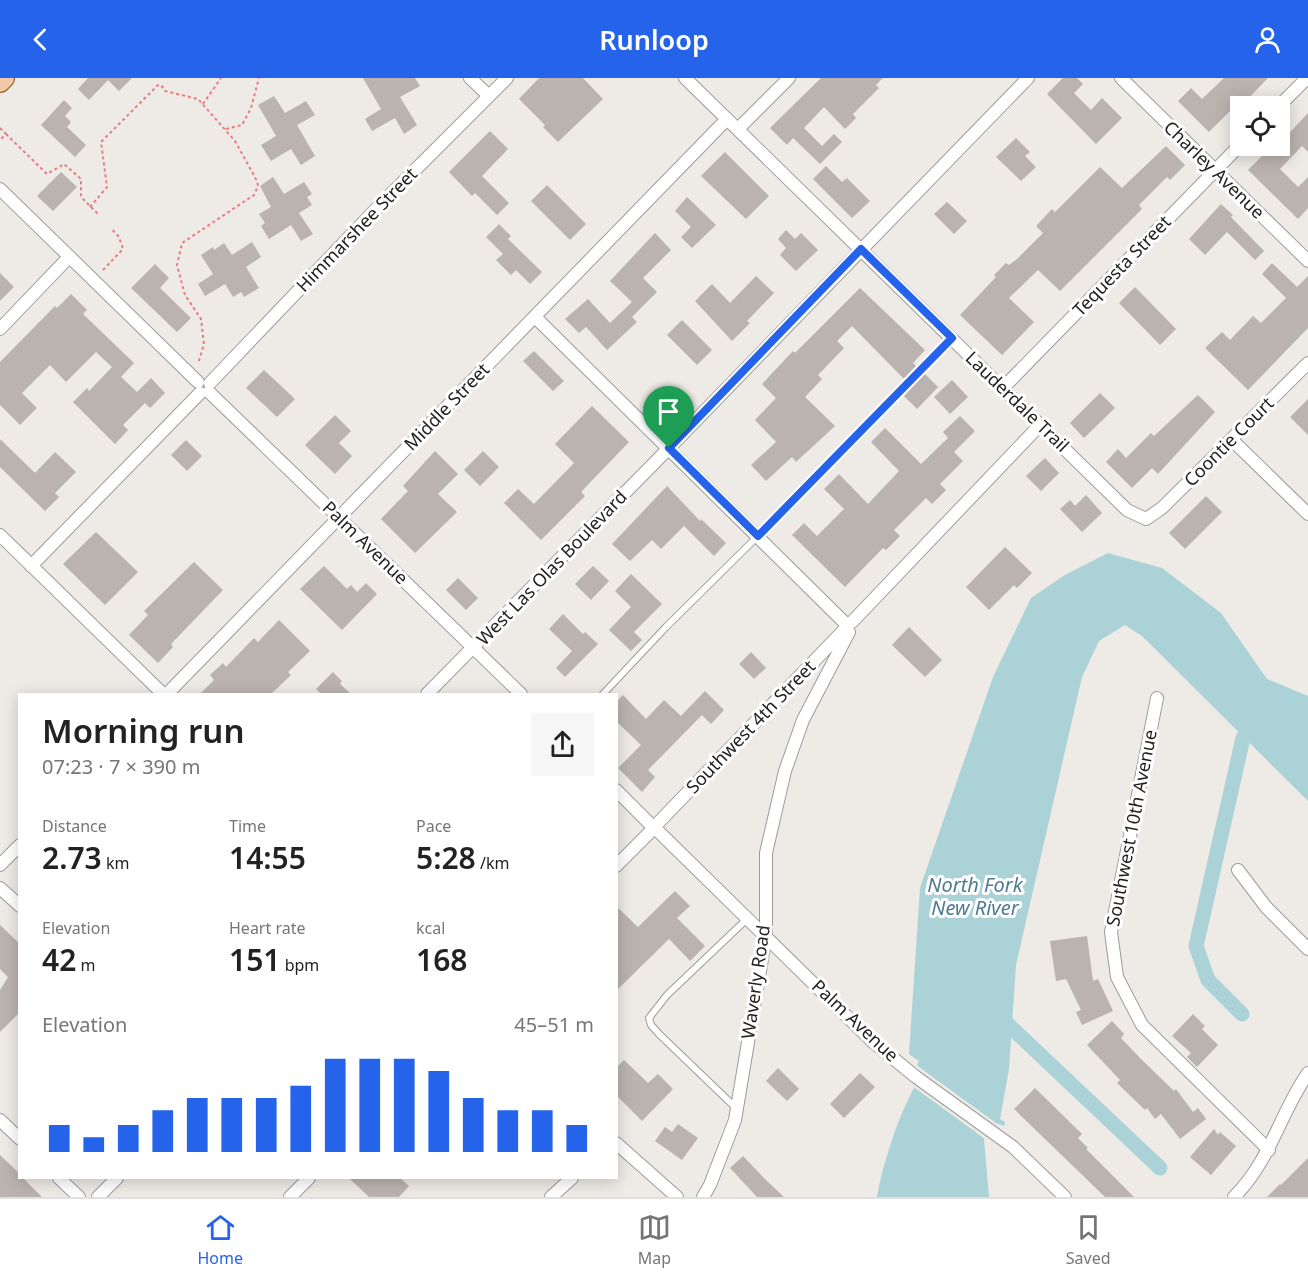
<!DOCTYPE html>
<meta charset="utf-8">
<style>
:root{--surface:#fff;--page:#f6f6f6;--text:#222;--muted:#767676;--line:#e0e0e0;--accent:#2563eb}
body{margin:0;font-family:"Noto Sans",sans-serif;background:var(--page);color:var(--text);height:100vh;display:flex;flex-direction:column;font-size:22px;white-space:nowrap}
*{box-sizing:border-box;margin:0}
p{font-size:20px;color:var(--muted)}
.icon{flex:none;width:33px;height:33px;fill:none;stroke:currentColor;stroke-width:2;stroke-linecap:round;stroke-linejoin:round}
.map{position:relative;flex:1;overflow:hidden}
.details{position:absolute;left:18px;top:615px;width:600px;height:486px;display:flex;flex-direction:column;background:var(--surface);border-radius:0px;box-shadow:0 3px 15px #0003}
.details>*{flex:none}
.controls{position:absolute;left:1230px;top:18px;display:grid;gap:12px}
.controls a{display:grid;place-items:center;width:60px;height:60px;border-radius:0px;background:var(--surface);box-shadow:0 3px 15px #0003;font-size:30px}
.pin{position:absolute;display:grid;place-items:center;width:51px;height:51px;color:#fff;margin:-62px -26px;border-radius:50% 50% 50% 0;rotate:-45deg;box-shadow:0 0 6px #0007}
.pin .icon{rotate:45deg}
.round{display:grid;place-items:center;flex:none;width:63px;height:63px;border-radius:0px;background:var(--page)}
.headline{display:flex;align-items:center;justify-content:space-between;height:102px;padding:0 24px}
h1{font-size:33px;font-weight:600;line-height:45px}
.figures{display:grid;grid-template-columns:repeat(3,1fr);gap:9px;height:102px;padding:6px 24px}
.figures div{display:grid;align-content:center}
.figures b{font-size:30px;font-weight:600}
.figures small{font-size:16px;font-weight:400}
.figures p{font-size:16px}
.chart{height:168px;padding:12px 24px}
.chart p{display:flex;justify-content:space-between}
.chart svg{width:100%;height:108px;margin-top:6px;stroke:var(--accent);stroke-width:6}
header{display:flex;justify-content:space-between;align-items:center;height:78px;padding:0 24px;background:var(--accent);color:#fff;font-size:27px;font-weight:600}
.tab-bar{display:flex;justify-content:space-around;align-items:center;height:84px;border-top:2px solid var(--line);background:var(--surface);font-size:16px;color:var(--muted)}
.tab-bar a{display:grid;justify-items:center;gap:3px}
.tab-bar .selected{color:var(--accent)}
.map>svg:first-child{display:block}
</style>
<header><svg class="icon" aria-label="back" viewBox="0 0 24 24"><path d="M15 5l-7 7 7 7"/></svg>Runloop<svg class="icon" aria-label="person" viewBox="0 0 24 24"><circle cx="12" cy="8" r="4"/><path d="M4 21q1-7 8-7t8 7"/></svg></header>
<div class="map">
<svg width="1308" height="1119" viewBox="0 0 1308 1119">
<rect width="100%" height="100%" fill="#eeeae6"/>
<path fill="#abd2d7" d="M1108 475 1162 490 1221 535 1267 601 1308 618V723L1142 558 1125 547 1099 563 1082 599 1016 887 1009 991 1000 1041 1005 1044 1004 1048 996 1045 984 1061 989 1119H877C884 1080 902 1026 924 993L917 987 919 983 909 976 920 810 993 599 1031 520 1065 497Z"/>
<polygon fill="#eeeae6" points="923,992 996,1045 985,1061 911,1007"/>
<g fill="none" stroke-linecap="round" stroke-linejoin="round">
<g stroke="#abd2d7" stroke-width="15">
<polyline points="997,936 1160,1090"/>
<polyline points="1242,936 1208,902 1196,868 1243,660"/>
</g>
</g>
<g fill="#bbb3af">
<polygon points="88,0 132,0 119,13 108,2 89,22 78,11"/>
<polygon points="363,0 415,0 420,8 400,19 417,47 404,56 395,40 372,53 365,41 381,31"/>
<polygon points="539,0 583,0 603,21 558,64 543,49 545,47 519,21"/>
<polygon points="821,0 883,0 876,7 879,10 853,36 856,40 845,51 824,29 804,50 822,68 834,56 842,64 820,86 793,60 787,67 770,50"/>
<polygon points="1063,0 1077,0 1083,6 1074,15 1091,32 1102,20 1122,40 1096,66 1047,16"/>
<polygon points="1224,0 1268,0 1234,35 1231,32 1209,54 1178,23 1191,10 1202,21"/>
<polygon points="274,18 285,35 306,23 315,37 297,47 315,78 301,87 291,71 271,83 261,67 276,58 258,27"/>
<polygon points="64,22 72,30 65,38 71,44 67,49 86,67 75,79 41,47"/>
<polygon points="1308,35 1308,74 1302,68 1280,91 1298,109 1308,99 1308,130 1298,141 1248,92 1272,68 1280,68 1280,65"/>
<polygon points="490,53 508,71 482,98 509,125 497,137 475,115 472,118 449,94"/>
<polygon points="1016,60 1030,74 1025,78 1036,89 1021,103 996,79"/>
<polygon points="1166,68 1185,87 1170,102 1167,99 1139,127 1142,131 1060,213 1038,192 1009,220 1034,244 1002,277 960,237 996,199 994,197 1006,185 1009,187 1017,181 1043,155 1036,148 1052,131 1055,134 1100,89 1122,110"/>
<polygon points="725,74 769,118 746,141 701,98"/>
<polygon points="826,88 842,104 847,100 870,123 852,140 813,101"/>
<polygon points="61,94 77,109 53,133 37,118"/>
<polygon points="273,99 284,116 304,104 312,116 307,119 312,127 299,135 313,156 301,163 291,147 269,161 261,148 265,145 259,136 271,129 260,108"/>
<polygon points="547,107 586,146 570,162 531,123"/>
<polygon points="687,119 716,147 692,170 681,159 691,149 675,133"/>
<polygon points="947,124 967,143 954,156 934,136"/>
<polygon points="1221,126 1233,137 1231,139 1264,173 1255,182 1227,154 1205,177 1189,161"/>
<polygon points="499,146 511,158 508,161 542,194 530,206 516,192 511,197 496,182 503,176 486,159"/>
<polygon points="786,152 795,161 801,155 818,172 796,193 780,177 786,170 778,161"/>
<polygon points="655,155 671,172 643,200 657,214 632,239 637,244 607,272 586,249 579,255 565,241 588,221 610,245 632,224 610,203"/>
<polygon points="252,164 261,179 246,189 259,210 244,219 241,214 233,219 225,206 205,218 198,206 213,196 201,177 213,169 214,172 224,165 232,177"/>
<polygon points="1272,185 1297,209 1308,198 1308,250 1248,312 1205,270 1222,254 1230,262 1253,238 1261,245 1286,220 1262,196"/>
<polygon points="155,186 169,200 160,210 191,240 177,254 131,210"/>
<polygon points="0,195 14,209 0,223"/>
<polygon points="756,198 774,215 747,243 750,245 732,263 695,223 712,206 730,225"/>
<polygon points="1135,209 1176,251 1160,267 1119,225"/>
<polygon points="860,210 925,272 913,285 916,288 904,301 852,248 837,263 844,270 818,297 822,301 805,319 835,348 796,384 792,379 766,403 751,387 776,364 755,342 776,320 762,306 793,273 795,275"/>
<polygon points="71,216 87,232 83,236 134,285 121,299 137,314 151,300 165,315 150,330 145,325 123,347 128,352 115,366 73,324 87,310 89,313 112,289 96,274 66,304 50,287 22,315 37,330 20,347 0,327 0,284 55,228 57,230"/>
<polygon points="682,242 712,272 697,287 667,257"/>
<polygon points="534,273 564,303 553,313 523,283"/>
<polygon points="264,292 295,321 277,339 246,310"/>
<polygon points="924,295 938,309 917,331 904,318"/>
<polygon points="952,302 968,319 950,336 934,319"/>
<polygon points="1100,315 1115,330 1084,360 1070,345"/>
<polygon points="1198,317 1215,334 1158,396 1152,390 1132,410 1106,384 1118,371 1126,380 1151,355 1154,358"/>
<polygon points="1308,321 1308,357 1290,339"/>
<polygon points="592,328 629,364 581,414 585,418 541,462 504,425 518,411 534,426 574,385 555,366"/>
<polygon points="335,337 351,353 339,365 352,378 335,396 305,367"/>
<polygon points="960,338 975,353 954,374 963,383 940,406 946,412 932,426 926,420 894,452 900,458 886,472 883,470 845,509 792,457 804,445 817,458 844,431 824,411 839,396 868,426 899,393 871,364 885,350 921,386 948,360 943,354"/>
<polygon points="0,361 35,395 55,374 76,394 55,415 59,419 45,433 0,389"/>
<polygon points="186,362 202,378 187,393 171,377"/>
<polygon points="435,373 458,396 438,416 457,434 415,475 381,441 408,413 403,408"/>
<polygon points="483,373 499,389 480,408 464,392"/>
<polygon points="1045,380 1059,395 1041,413 1026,398"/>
<polygon points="667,408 700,443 701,441 726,465 714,478 684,448 661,471 652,462 630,483 612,466"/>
<polygon points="1086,417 1102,435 1082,454 1060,431 1070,422 1075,428"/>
<polygon points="1206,418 1222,434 1185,471 1169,455"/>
<polygon points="96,454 138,494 105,527 63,486"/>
<polygon points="1005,469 1032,495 1017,510 1014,507 989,532 966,509"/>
<polygon points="194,484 223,512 171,566 173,569 158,585 129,557 148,537 144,533"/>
<polygon points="324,488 347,511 351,507 357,514 366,505 377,516 342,552 300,511"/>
<polygon points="593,488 609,503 591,522 575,506"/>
<polygon points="631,496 662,526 634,554 642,562 631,573 609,552 631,529 615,513"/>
<polygon points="458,500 478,520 466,532 446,512"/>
<polygon points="563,536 583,556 585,554 598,566 565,599 556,590 572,573 549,551"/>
<polygon points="279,542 310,573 288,594 291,597 271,616 200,616 214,602 210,597 223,585 226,589 254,560 258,564"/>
<polygon points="909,549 942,582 925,599 892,567"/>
<polygon points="751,574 766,590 754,601 739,586"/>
<polygon points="333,594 342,603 340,606 351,616 321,616 316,611"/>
<polygon points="705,613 724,632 711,646 702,637 648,692 655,699 642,714 618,690 641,667 616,643 616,624 623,617 646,641 664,622 681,638"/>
<polygon points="675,813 690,828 677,840 705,868 690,883 669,861 616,913 616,828 638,849"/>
<polygon points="0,847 20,866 20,934 0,954 0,912 8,899 0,891"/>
<polygon points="1087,858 1093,903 1098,901 1113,933 1082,947 1076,934 1081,932 1066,901 1056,903 1050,863"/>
<polygon points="1193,936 1205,948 1202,951 1218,967 1197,989 1187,979 1191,975 1172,958"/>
<polygon points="1112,943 1124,956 1121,960 1141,981 1174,1013 1176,1011 1193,1034 1198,1030 1206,1041 1180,1061 1161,1036 1155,1041 1147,1030 1145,1032 1117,1005 1120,1002 1087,967"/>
<polygon points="624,982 648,1005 658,996 673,1011 642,1043 616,1017 616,990"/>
<polygon points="778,990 799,1011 787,1023 766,1003"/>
<polygon points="860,995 875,1009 844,1040 830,1026"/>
<polygon points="1035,1010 1082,1056 1078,1060 1088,1070 1086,1071 1134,1119 1105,1119 1014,1031"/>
<polygon points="678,1046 698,1060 682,1082 655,1063 665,1049 672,1054"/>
<polygon points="1214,1051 1218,1057 1220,1054 1236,1068 1211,1097 1190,1079"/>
<polygon points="0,1077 20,1096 20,1100 23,1100 42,1119 0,1119"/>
<polygon points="743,1078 766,1102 784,1119 757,1119 730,1090"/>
<polygon points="1308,1080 1308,1119 1267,1119 1280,1106 1281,1107"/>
<polygon points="349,1100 400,1100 409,1108 399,1119 369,1119"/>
</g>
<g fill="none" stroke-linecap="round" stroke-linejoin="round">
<defs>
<g id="service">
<polyline points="603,616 666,549 758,458 951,260"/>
<polyline points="736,1030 659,956 651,947 649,940 667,917 748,840"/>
</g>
<g id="minor">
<polyline points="470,0 489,18"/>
<polyline points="685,0 1127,432 1146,441 1162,430 1308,285"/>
<polyline points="1121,0 1308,183"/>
<polyline points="1279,28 1307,0"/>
<polyline points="738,51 789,0"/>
<polyline points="0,111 198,304"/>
<polyline points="535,239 845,545"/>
<polyline points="0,251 69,179"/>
<polyline points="210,305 378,129 507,0"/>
<polyline points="1003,310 1240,67"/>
<polyline points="209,314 521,616"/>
<polyline points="1232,362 1308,436"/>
<polyline points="0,457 163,616"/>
<polyline points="31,488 200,315"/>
<polyline points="852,544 1040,347"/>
<polyline points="167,616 727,41"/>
<polyline points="427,616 669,370 1028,0"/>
<polyline points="1157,620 1111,854 1117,899 1142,947 1269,1072"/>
<polyline points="616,712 649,745"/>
<polyline points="658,745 844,552"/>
<polyline points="658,753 872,963 916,999 1013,1069 1065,1119"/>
<polyline points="0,787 20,767"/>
<polyline points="616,788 650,754"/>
<polyline points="1238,792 1266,829 1308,871"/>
<polyline points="0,810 20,828"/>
<polyline points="0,1042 20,1061"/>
<polyline points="616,1065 677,1119"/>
<polyline points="59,1100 79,1119"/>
<polyline points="98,1119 117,1100"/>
<polyline points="290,1119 309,1100"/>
<polyline points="551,1119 572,1100"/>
<polyline points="703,1119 710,1107 735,1042 766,857 766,775 785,693 803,642 849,554"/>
<path d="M1234 1119C1271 1082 1280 1035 1308 995"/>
</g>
<polyline id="primary" points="0,4 4,0"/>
</defs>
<use href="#service" stroke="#9c9c9c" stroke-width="8"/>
<use href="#minor" stroke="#9c9c9c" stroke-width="14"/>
<use href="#primary" stroke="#885211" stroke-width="22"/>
<g stroke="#ea7b7d" stroke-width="2" stroke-dasharray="3 3" stroke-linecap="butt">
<polyline points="203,26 221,0"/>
<polyline points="0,50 6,56 0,62"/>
<polyline points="226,51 242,47 251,30 259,0"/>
<polyline points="6,56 47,96 64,86 81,101 81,119 98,136"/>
<polyline points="90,129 107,109 101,64 158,7 161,7 165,13 198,21 235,63 257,103 258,108 254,117 182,165 177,187 185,217 201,241 204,266 198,286"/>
<polyline points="103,192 123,171 119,159 111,150"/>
</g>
<use href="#service" stroke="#fff" stroke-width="6"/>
<use href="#minor" stroke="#fff" stroke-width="12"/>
<use href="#primary" stroke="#f1c9a8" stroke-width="20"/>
</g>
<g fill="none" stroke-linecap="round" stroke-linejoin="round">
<defs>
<polygon id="route" points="861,171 952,260 758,458 669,370"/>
</defs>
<use href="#route" stroke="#fff" stroke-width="12"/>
<use href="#route" stroke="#2563eb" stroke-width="8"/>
</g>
<g text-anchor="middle" stroke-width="6" stroke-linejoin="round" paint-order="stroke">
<g font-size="18" fill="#1f1f1f" stroke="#fff">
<text transform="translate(1214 92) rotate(44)" y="6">Charley Avenue</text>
<text transform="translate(357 152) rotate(-46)" y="6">Himmarshee Street</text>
<text transform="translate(1122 188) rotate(-46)" y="6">Tequesta Street</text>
<text transform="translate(1017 324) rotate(44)" y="6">Lauderdale Trail</text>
<text transform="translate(447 329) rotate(-46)" y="6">Middle Street</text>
<text transform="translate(1229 364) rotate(-45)" y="6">Coontie Court</text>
<text transform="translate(365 465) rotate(44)" y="6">Palm Avenue</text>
<text transform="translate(552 490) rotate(-46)" y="6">West Las Olas Boulevard</text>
<text transform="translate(751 649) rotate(-46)" y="6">Southwest 4th Street</text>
<text transform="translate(1132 750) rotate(-79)" y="6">Southwest 10th Avenue</text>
<text transform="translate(756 904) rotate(-82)" y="6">Waverly Road</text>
<text transform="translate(855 943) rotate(43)" y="6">Palm Avenue</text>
</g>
<g font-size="20" font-style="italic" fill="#4f7a94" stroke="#fff">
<text x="975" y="814">North Fork<tspan x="975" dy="23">New River</tspan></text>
</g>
</g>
</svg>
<div class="controls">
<a><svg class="icon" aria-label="locate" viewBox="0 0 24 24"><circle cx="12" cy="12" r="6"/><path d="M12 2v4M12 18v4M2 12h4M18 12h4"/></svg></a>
</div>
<div class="pin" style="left:669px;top:370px;background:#1e9e55"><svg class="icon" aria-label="arrive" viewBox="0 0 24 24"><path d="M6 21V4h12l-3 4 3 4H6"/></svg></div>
<section class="details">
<div class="headline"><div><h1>Morning run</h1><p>07:23 · 7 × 390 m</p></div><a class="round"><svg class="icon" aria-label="share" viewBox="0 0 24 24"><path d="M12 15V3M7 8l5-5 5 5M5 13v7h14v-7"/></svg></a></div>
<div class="figures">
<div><p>Distance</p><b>2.73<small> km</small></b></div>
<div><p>Time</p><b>14:55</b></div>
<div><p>Pace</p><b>5:28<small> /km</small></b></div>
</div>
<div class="figures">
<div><p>Elevation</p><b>42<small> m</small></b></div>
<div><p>Heart rate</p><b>151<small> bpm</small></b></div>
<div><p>kcal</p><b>168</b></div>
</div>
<div class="chart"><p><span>Elevation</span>45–51 m</p>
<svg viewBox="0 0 160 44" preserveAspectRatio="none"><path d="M5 44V33M15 44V38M25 44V33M35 44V27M45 44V22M55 44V22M65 44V22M75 44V17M85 44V6M95 44V6M105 44V6M115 44V11M125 44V22M135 44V27M145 44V27M155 44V33"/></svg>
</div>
</section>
</div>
<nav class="tab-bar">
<a class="selected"><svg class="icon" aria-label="home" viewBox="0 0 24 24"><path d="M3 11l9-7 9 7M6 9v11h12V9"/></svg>Home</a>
<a><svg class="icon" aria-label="map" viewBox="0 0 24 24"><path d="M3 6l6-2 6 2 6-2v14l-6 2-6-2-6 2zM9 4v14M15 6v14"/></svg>Map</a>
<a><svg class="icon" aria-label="saved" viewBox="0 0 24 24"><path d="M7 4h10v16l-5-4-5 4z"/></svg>Saved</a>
</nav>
